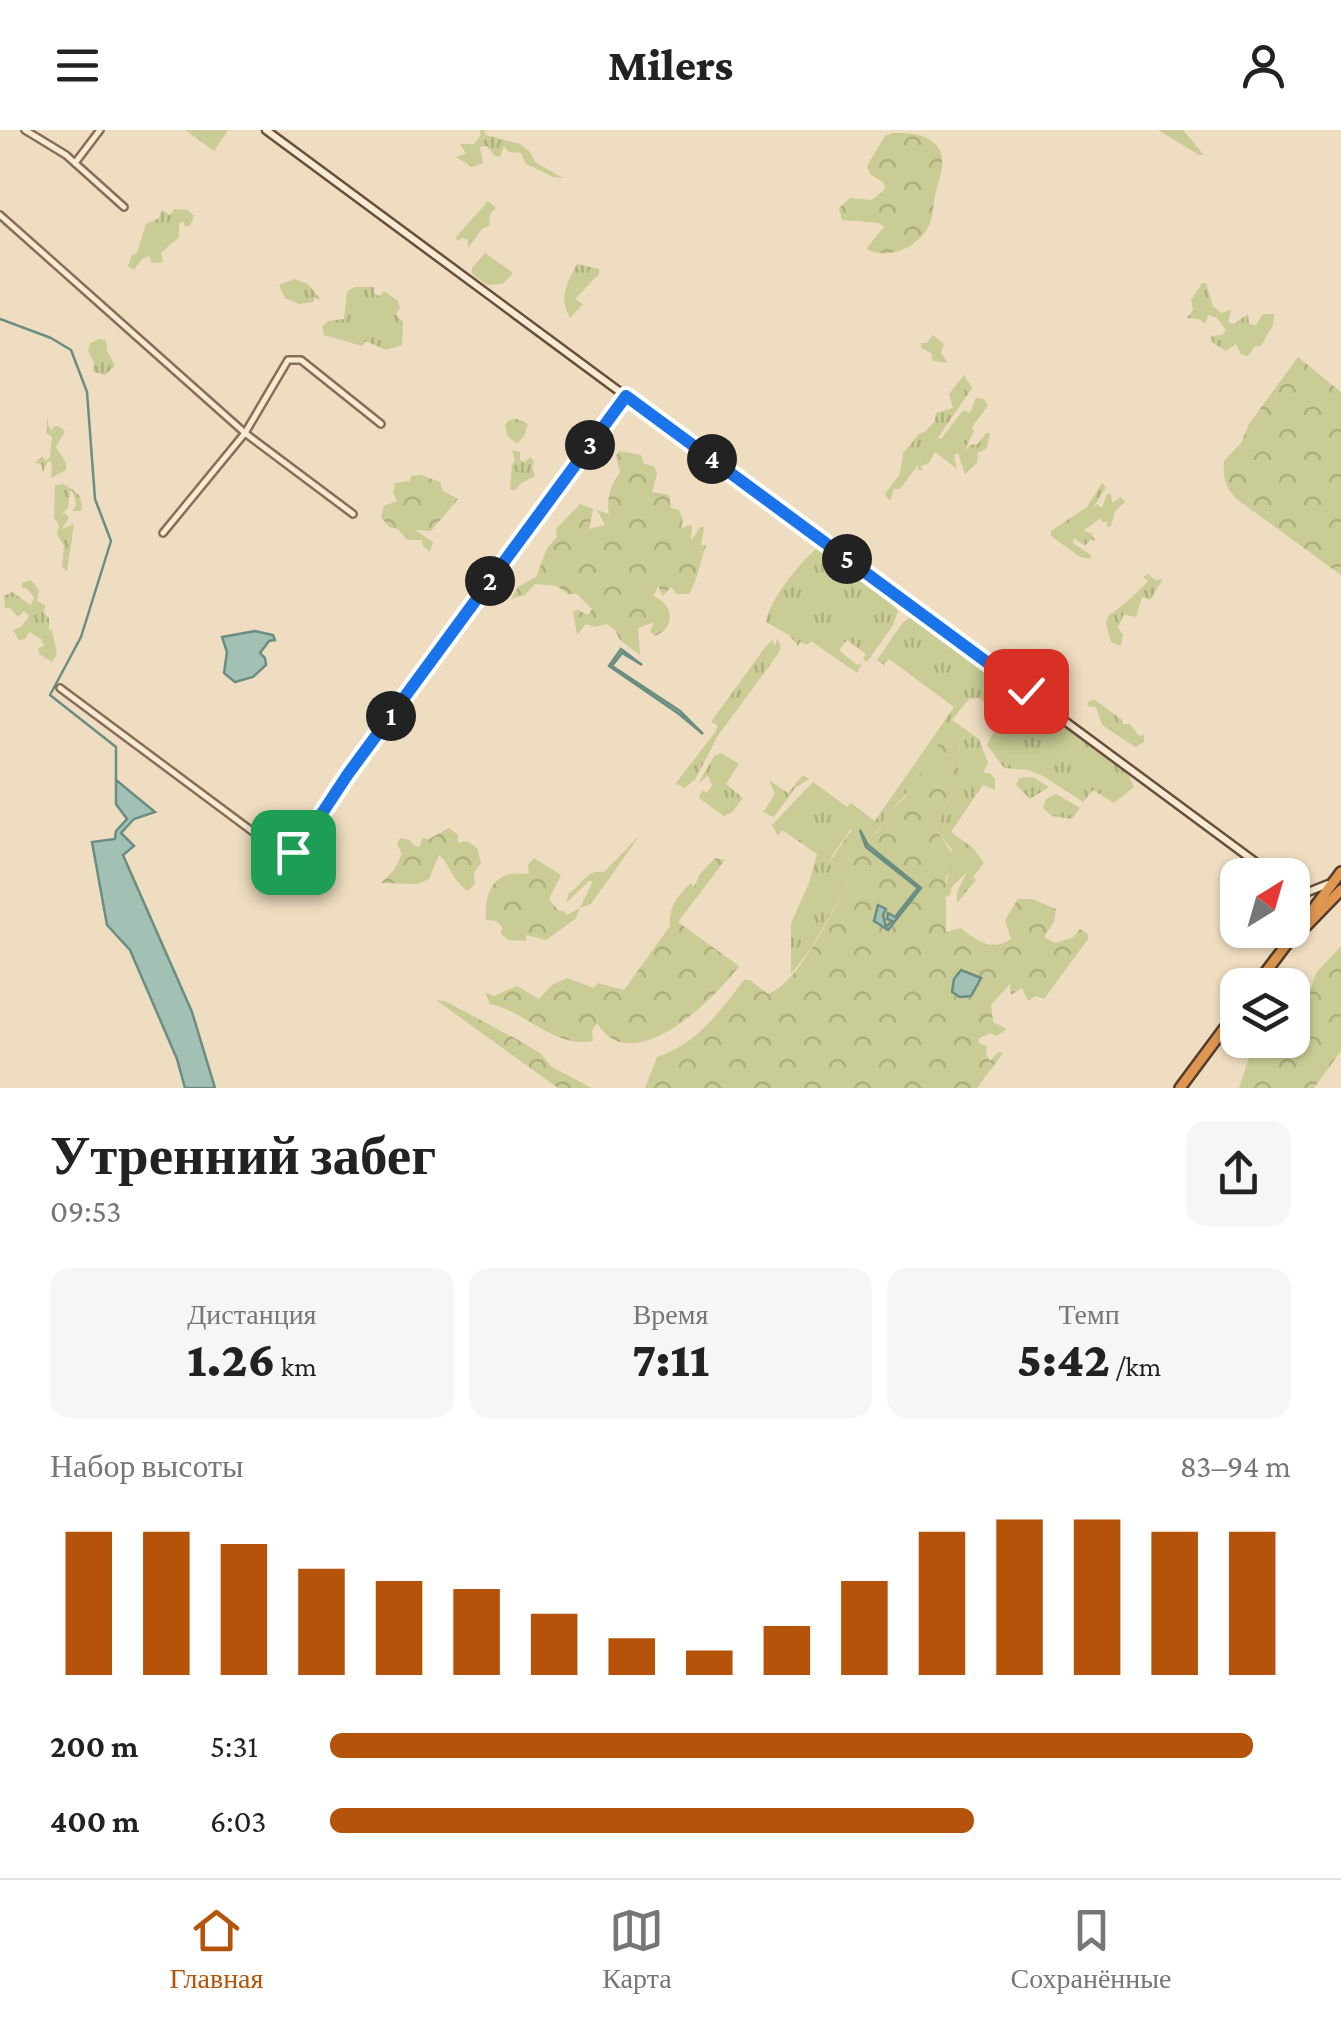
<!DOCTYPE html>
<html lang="ru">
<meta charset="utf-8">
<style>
:root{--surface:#fff;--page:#f6f6f6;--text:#222;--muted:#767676;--line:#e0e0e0;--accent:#b45309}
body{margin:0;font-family:"Crimson Pro",serif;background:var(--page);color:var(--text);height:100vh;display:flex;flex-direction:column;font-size:38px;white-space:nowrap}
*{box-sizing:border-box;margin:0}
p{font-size:32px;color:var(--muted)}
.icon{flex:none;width:55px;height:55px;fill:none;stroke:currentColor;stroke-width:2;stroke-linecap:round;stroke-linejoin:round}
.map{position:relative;height:958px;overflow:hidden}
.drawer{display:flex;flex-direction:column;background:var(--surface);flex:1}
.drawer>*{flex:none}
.needle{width:65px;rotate:37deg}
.fabs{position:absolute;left:1220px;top:728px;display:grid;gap:20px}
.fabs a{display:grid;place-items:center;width:90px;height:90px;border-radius:20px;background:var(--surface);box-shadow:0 2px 8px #0004;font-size:50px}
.pin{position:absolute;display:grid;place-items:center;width:85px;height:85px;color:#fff;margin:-42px;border-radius:20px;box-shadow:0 5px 15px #0006}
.km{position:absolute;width:50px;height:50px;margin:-25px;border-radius:50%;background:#222;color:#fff;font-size:28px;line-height:50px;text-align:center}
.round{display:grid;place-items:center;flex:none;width:105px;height:105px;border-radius:20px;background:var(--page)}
.overview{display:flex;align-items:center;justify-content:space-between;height:170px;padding:0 50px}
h1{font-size:55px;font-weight:800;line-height:75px}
.metrics{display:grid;grid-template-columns:repeat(3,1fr);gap:15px;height:170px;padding:10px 50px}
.metrics div{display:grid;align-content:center;border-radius:20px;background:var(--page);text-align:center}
.metrics b{font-size:50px;font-weight:800}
.metrics small{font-size:28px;font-weight:400}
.metrics p{font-size:28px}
.chart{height:280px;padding:20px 50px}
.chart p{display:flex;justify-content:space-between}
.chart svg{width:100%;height:180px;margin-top:10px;stroke:var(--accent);stroke-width:6}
ul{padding:0 50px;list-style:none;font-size:32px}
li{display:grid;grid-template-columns:160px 120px 1fr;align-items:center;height:75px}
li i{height:25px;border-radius:12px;background:var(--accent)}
header{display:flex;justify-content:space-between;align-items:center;height:130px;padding:0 50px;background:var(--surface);font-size:45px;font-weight:800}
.dock{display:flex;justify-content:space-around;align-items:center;height:140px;border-top:2px solid var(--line);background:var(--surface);font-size:28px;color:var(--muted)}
.dock a{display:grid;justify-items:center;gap:5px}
.dock .active{color:var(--accent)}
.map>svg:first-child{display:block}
</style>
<header><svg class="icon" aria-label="menu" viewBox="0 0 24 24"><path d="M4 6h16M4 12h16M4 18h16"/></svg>Milers<svg class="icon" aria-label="person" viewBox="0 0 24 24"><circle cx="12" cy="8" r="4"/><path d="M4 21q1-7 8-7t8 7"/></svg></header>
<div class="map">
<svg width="1341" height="958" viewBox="0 0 1341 958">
<defs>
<pattern id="grass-tufts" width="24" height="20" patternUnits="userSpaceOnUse" patternTransform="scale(2.5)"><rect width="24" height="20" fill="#c9cc94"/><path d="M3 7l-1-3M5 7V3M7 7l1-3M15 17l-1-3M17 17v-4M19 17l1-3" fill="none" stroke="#adaf7f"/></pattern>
<pattern id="forest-crowns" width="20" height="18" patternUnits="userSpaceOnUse" patternTransform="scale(2.5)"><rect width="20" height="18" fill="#c9cc94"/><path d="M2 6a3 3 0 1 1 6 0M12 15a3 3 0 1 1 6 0" fill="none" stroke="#adaf7f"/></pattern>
</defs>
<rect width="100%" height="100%" fill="#eeddc0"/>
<g fill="url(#grass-tufts)">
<polygon points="185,0 228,0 214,21"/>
<polygon points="479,0 491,0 484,1 486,5 520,14 530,22 535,32 563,48 553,47 525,33 521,23 509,22 504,16 500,27 495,26 487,16 480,17 483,33 472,37 456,27 466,24 460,14 474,14 481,5"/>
<polygon points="488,71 496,78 490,84 489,96 482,99 468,118 468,110 463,108 457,111 456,107"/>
<polygon points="174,79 187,80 194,86 190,96 185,96 183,91 179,94 179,107 161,123 163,132 152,133 149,126 142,129 134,140 128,136 132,125 137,123 146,94 159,88 162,80 170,85"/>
<polygon points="485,123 513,143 503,154 487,155 472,144 472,138"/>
<path d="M577 134 599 139V144L575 169 583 174 570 188C559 168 566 155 577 134Z"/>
<polygon points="295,149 308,154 321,170 315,168 313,172 299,174 285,168 279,155"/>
<polygon points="1202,153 1206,153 1213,176 1221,183 1231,180 1228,192 1234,194 1248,184 1249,194 1256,195 1263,184 1274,184 1273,195 1261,216 1255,216 1248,226 1241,224 1236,214 1226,221 1213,213 1210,206 1222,205 1226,200 1217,188 1208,185 1205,194 1199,189 1187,188 1193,180 1191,170"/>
<polygon points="355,157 374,157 374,163 379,166 384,161 398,171 400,178 396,184 403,193 402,215 386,220 366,211 362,216 324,205 322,197 328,191 344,189 347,162"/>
<polygon points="933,205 944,214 941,223 948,233 933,231 931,223 921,218 921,213 927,213"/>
<polygon points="99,209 106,210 107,221 115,236 105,245 93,242 94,233 88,221 90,213"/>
<polygon points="964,245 972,258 937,309 942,308 963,280 970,283 976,268 984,269 988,276 972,297 974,301 964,321 970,315 978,314 986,303 990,303 987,318 978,323 977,333 965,344 958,323 954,325 958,345 956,338 935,322 929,333 921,336 923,341 918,339 918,335 900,359 894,359 890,371 885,364 900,344 903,323 920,303 925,302 935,291 936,283 953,278 949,264"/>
<polygon points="48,286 48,295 52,301 53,297 58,296 65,301 56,317 66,333 66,340 51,348 52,333 48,331 43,342 41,334 35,333 42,326 46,331 50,327 52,307 46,303"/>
<polygon points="517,289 528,294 524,306 517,314 507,305 505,295 509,290"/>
<polygon points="512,320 520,322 520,330 524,332 531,327 534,332 532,337 535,346 520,354 516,360 510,360 512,334 515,331"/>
<polygon points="1102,353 1106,357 1093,378 1097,374 1102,378 1107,364 1111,364 1112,373 1121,367 1125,372 1115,381 1111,396 1107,397 1107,392 1102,392 1101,388 1083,401 1091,403 1096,411 1091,409 1085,416 1074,408 1073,413 1091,425 1091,429 1080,427 1051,406 1051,401 1087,377"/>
<path d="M63 354C75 361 84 364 81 381H73L76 374 73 362 70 360 68 378 60 386 65 383 69 387 62 399 74 394 67 441 62 437 64 416 57 404 59 395 54 388 55 355Z"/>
<path d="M820 417 825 418 841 436 889 469 898 481 893 495 867 532 863 529 866 524 847 510 839 520 857 535 862 533 857 543 811 511 807 515 800 512 798 516 789 505 766 492C767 474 803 426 820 417Z"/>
<path d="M1148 444 1155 450 1163 449 1150 470 1142 467 1136 487 1124 484 1118 497 1123 505 1121 516 1111 512 1106 493 1109 485C1115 483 1145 456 1148 451L1143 447Z"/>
<polygon points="31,450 39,460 37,471 45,475 44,483 49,488 49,499 52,501 57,524 52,532 39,524 38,518 44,516 41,509 29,502 25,509 19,510 13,500 21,497 29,486 24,481 18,487 10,478 5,478 4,466 12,462 31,475 34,467 26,458 22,458 22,453"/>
<path d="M913 486 1127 642 1134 657 1114 673 1093 660 1083 672 1043 646 1028 640 1004 638 987 615 994 602 1002 600C1003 583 992 578 979 568L969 569 952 590 979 609 988 633 983 643H990L995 649V660L983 655 951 702 973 718 984 733 973 747 976 750 957 773V762L967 742 952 757 949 767 945 764 952 720 936 699 958 648 960 606 886 686 875 704 850 699C845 711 834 719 830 731L850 746 847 756 810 820 791 844V793L809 753 817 724 782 700 778 706 772 695 813 652 847 677 851 673 875 691 954 577 889 529 884 535 877 530 903 492Z"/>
<polygon points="777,508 781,517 778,524 717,607 695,650 684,658 676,653 716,601 717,595 711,592 766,516 772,510 775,516"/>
<polygon points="1095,570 1121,589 1123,594 1130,594 1139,606 1144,605 1144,612 1135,617 1102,595 1096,577 1087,576 1089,571"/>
<polygon points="721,623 739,634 726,654 743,668 732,682 724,686 699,668 702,660 707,663 712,655 708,646 698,654 714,626"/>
<polygon points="803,645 809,649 795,658 774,687 763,682 775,664 769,650 788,663"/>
<polygon points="1033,647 1049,657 1030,669 1016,655 1019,648"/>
<polygon points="1056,664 1080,678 1072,689 1052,686 1043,678 1046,669"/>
<path d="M640 705 591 774 580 778 593 751H589L566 773 569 763C583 755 585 739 604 742Z"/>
</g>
<g fill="url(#forest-crowns)" fill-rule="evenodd">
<polygon points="1158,0 1183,0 1204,25 1199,25"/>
<path d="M893 3C909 3 925 3 937 16 947 28 940 47 936 61 933 73 934 87 927 99 915 119 887 130 866 119L884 97 879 93 842 90 839 78 850 68 872 70 885 59 884 53 870 44 867 36 885 6Z"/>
<path d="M1298 227 1341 262V445L1238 370C1225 358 1223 349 1224 331L1241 313 1249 294Z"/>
<path d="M619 321 641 325 644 334 654 336 657 344 652 362 669 365 671 378 679 380 683 390 681 398 692 395 691 411 700 397H704L701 416 706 415C700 432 698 449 689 464H677L671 457 663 466 658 456 653 466C673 473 677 497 655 506L650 502 654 492 638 498 640 525 620 510 615 500 607 494 595 497 586 494 577 505 573 481 578 480 588 485 592 479 577 464H568L557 456 535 454 525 465 511 469 518 457 536 447 547 418 557 407 556 399 580 374 593 379 589 399 605 395 597 380 609 384C606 368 611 355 620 342L616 326Z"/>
<polygon points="421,345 440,352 443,361 458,369 431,401 415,400 433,412 430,422 423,416 422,410 407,410 398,399 389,397 381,387 384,376 397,371 393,362 395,353 410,351 411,346"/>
<path d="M948 599 960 605 958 648 936 699 955 728 946 748V802L961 798C977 811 991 822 1011 809L1005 790 1018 769H1032L1056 779 1054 792 1044 807 1055 813 1072 808 1080 799 1088 804V809L1044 869 1036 866 1028 871 1022 858 1011 865 1010 854 991 875 993 892 1007 899 996 906 990 903 978 909 980 914 987 916 986 924 990 931 998 922 1003 923 977 958H645L657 927C696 915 720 881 744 850H750L768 864C799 853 830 785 847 756L849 746 830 731 855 695 876 704 886 686 906 666ZM863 701 868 715 921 758 887 800 874 791 877 780 886 797 893 790 887 783 895 787 917 758 866 717Z"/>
<path d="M449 698 458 705V713L467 711 477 718 481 733 474 743 475 754 468 761C451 750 451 735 439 725L429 749 418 754 381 753 394 740 402 724 397 714 400 708 410 710 414 716 420 717 422 708 429 709Z"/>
<path d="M534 728 561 745 549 769 558 780 564 781 567 785 580 778 575 789 546 810 526 805V811L509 810 501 804 502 797 496 791 486 790C485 774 487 754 504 746 511 742 520 745 529 743L528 735Z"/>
<path d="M715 728 725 730 678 792 739 836C714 870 631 951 597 893L592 901 593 911C555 919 526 881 490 874L485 862 494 866 517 856 539 869 552 855 567 848 594 858 598 853 624 860 670 796C668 778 678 765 691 753L694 757 700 744Z"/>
<polygon points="1341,816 1341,921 1314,958 1239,958 1255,910 1292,910 1293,869 1301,872 1308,867 1316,843"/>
<polygon points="436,870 445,871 520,911 540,923 552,937 592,958 558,958"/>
</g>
<g fill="#a3c0b5" stroke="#6a8e82" stroke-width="2.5">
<polygon points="255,501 273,505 275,510 269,511 260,523 265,528 266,535 253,547 235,552 224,543 227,522 222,507"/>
<polygon points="621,519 642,535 622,523 612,536 680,581 703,604 679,584 609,536"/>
<polygon points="116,650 155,682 134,689 121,703 134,716 123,725 192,882 215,958 185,958 177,929 130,820 107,795 92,712 115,709 116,701 127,689 116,674"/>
<polygon points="860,700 868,715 921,758 888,800 874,791 878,775 886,779 883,785 886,797 892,791 887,789 888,783 895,787 918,758 866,717"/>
<polygon points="961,840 981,848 971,866 960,867 952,862 954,849"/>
</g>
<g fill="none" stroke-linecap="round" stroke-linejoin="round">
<polyline stroke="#6a8e82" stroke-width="2.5" points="0,189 51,208 71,220 87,262 95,369 111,411 81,507 50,565 116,617 116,649"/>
<defs>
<g id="street">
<polyline points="25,0 66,25 124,77"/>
<polyline points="75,33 100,0"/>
<polyline points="0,85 245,303 353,384"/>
<polyline points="163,403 245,303 288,230 301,230 381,294"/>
<polyline points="60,558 268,713 293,722 320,689 348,644 626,265"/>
</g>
<g id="secondary">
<polyline points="266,0 1273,745"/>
<polyline points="1292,757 1308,762 1328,754"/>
<polyline points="1292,764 1299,778 1297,796"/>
</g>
<g id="highway">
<polyline points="1306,796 1341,760"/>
<polyline points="1256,855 1341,742"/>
<polyline points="1180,958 1238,880"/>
</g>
</defs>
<use href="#street" stroke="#876e58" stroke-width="10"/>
<use href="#secondary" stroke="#684f3c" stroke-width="11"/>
<use href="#highway" stroke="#543c2d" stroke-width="14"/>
<use href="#street" stroke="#f9ebd3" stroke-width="5"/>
<use href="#secondary" stroke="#f9ebd3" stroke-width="6"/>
<use href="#highway" stroke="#de9650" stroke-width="9"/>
</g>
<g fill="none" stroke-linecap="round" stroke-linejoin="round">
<defs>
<polyline id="route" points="293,722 301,715 348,644 626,266 1026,561"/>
</defs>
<use href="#route" stroke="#fff" stroke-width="20"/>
<use href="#route" stroke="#1a73e8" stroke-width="12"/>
</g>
</svg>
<div class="fabs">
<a><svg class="needle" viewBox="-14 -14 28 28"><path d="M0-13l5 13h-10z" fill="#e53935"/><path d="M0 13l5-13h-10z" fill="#767676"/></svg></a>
<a><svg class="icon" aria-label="layers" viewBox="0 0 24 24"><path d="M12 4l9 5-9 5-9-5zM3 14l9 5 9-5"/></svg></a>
</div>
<div class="pin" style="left:293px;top:722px;background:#1e9e55"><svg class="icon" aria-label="arrive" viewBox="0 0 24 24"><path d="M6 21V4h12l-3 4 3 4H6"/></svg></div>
<div class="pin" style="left:1026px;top:561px;background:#d93025"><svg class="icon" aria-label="check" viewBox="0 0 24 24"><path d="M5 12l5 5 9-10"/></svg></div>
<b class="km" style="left:391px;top:586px">1</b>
<b class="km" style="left:490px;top:451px">2</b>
<b class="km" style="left:590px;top:315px">3</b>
<b class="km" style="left:712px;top:329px">4</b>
<b class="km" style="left:847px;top:429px">5</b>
</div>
<section class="drawer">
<div class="overview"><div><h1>Утренний забег</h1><p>09:53</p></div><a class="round"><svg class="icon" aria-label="share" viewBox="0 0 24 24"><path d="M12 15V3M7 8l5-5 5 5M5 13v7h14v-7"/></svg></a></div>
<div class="metrics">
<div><p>Дистанция</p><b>1.26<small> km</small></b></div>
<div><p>Время</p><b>7:11</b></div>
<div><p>Темп</p><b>5:42<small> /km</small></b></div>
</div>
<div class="chart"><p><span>Набор высоты</span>83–94 m</p>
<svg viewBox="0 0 160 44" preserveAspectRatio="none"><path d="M5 44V9M15 44V9M25 44V12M35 44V18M45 44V21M55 44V23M65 44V29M75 44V35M85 44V38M95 44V32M105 44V21M115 44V9M125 44V6M135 44V6M145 44V9M155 44V9"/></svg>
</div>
<ul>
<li><b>200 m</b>5:31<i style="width:96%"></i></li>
<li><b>400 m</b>6:03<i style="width:67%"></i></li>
</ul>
</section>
<nav class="dock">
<a class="active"><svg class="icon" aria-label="home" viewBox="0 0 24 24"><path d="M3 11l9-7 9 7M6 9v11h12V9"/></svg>Главная</a>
<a><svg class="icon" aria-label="map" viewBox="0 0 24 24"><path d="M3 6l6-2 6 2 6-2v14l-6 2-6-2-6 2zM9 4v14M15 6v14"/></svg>Карта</a>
<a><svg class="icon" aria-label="saved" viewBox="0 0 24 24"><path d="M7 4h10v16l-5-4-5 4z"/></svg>Сохранённые</a>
</nav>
